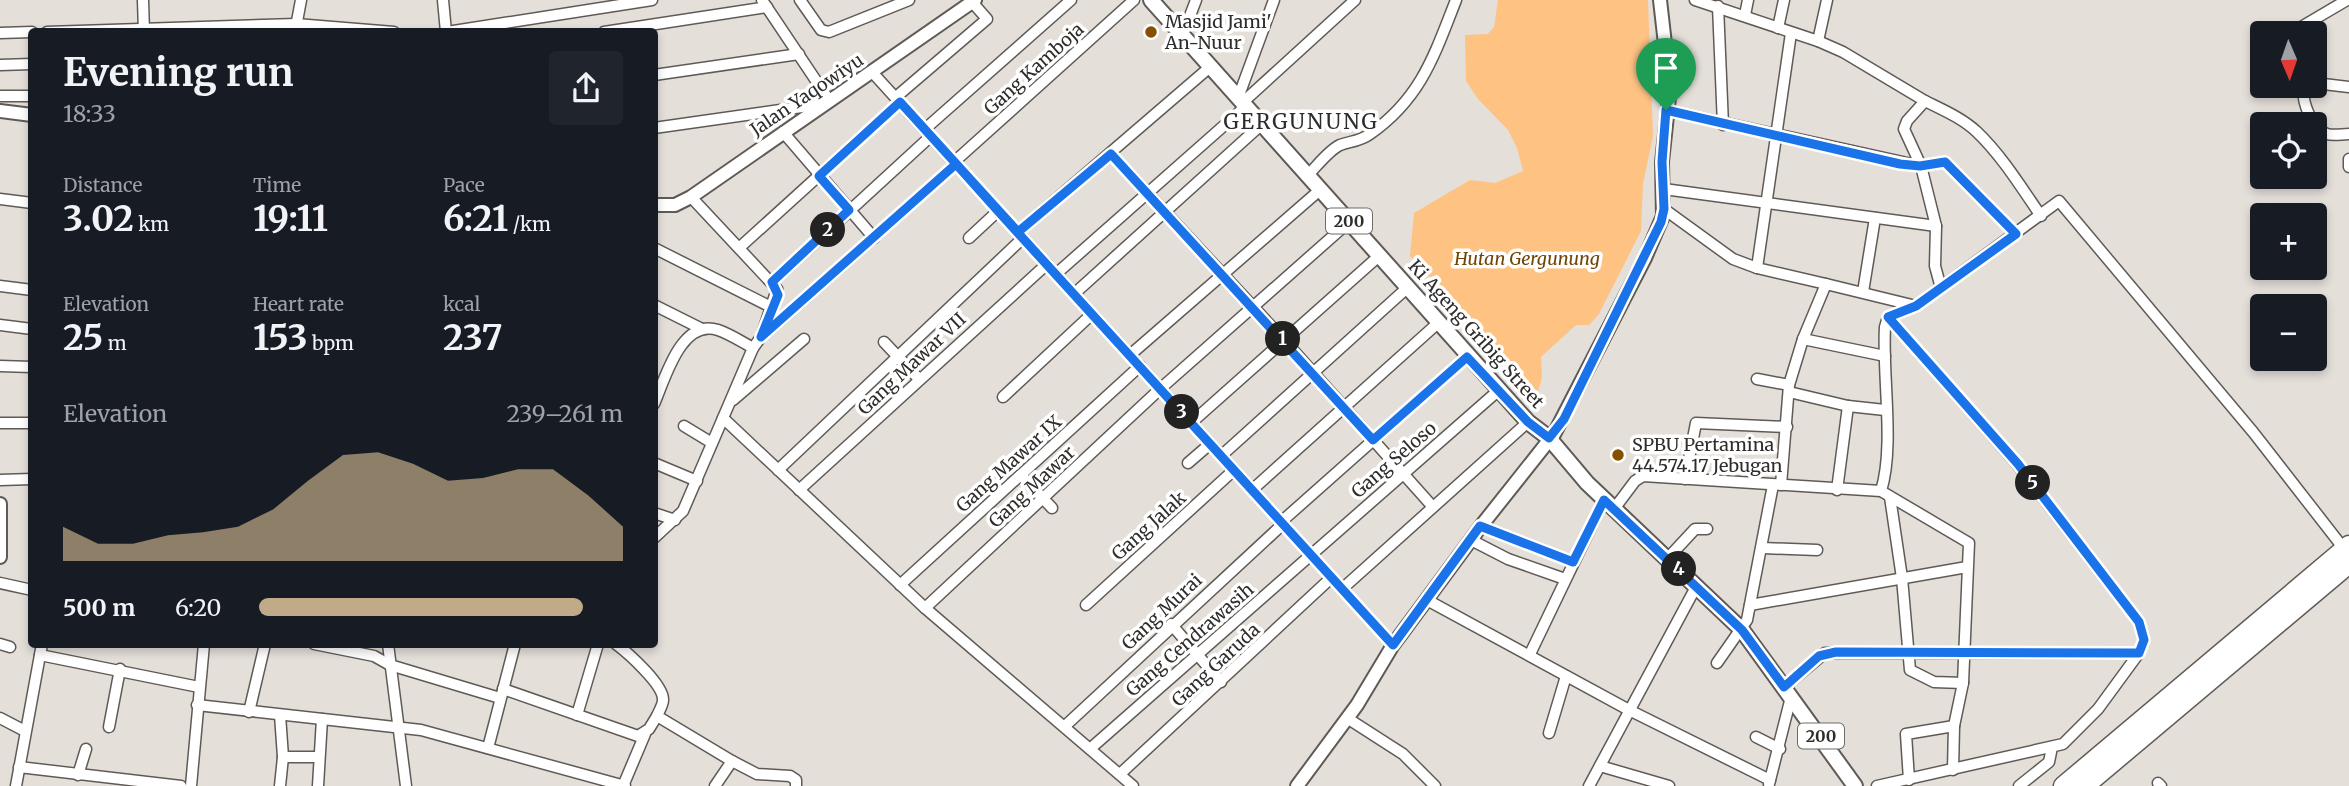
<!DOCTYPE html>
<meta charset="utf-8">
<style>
:root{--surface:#171b24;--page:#20242c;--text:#f1f3f6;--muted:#9ea1a6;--accent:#c1aa87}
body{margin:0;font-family:Merriweather,serif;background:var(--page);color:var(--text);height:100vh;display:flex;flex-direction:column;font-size:26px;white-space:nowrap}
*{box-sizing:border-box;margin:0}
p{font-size:23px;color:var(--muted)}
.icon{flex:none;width:38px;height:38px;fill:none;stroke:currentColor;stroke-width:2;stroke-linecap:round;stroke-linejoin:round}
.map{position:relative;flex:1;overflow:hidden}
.sheet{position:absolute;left:28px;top:28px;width:630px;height:620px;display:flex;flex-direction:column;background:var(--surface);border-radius:7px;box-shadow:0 4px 10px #0003}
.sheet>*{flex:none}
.needle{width:46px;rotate:178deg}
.buttons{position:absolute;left:2250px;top:21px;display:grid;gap:14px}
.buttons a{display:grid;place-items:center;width:77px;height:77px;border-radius:7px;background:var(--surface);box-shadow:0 4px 10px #0003;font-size:35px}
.pin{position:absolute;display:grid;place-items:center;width:60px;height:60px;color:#fff;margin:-72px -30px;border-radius:50% 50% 50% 0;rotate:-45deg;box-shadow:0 0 7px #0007}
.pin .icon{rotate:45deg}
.km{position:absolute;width:35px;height:35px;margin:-18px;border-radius:50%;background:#222;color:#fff;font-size:19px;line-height:35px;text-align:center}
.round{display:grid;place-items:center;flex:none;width:74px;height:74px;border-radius:7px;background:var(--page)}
.headline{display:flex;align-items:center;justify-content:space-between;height:119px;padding:0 35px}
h1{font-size:38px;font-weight:700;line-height:52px}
.metrics{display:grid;grid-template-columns:repeat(3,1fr);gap:10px;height:119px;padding:7px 35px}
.metrics div{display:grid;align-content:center}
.metrics b{font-size:35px;font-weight:700}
.metrics small{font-size:19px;font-weight:400}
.metrics p{font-size:19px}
.chart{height:196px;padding:14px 35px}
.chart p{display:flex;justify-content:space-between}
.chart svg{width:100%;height:126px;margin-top:7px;fill:var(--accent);opacity:.7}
ul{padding:0 35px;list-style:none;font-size:23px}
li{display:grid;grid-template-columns:112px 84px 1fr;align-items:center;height:52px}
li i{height:18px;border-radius:9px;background:var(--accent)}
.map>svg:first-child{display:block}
</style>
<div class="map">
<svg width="2349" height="786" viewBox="0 0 2349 786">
<rect width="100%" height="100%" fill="#e4dfd9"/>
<polygon fill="#fec283" points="1498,0 1648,0 1653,136 1643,184 1641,231 1599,314 1589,325 1576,325 1541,357 1542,377 1538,392 1410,256 1414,213 1470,180 1495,183 1523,171 1517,148 1508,130 1478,99 1466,81 1465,35 1488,34 1494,27"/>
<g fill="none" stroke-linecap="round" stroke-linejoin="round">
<defs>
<g id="street">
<polyline points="143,0 144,32"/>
<polyline points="443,0 446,32"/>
<polyline points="762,0 829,100"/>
<polyline points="800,0 821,30 829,32 909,0"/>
<polyline points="1695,0 1818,41 1827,0"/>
<polyline points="1718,6 1723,125"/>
<polyline points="1745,15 1748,0"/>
<polyline points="1778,28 1784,0"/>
<polyline points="47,32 296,24 394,32"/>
<polyline points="295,32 301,0"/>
<polyline points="447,32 652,0"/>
<polyline points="604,32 767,7"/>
<polyline points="0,33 32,32"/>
<polyline points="1791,33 1757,268 1826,284"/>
<polyline points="2291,33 2347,0"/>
<polyline points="1182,37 1196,0"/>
<polyline points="1818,41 1843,52 1925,101"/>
<polyline points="0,65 32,64"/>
<polyline points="872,72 1393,645"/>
<polyline points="654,75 799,54"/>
<polyline points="2315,83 2349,87"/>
<path d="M2304 86C2301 99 2311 129 2327 134 2333 136 2342 134 2349 134"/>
<polyline points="0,96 32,96"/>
<polyline points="896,97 987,19 972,2"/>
<polyline points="1238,98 1274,0"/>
<polyline points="1242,103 1355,0"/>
<polyline points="1666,110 1921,166 1936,226"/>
<polyline points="654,128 823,104"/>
<polyline points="925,129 1071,0"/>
<polyline points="783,132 874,238"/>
<polyline points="1111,154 1284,340 1433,507"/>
<polyline points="2349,159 2349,167"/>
<polyline points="954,162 1134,0"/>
<path d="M1308 175C1317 166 1329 150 1340 145 1350 141 1359 142 1370 134 1421 98 1434 56 1456 0"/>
<polyline points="1664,189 1936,226 1935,266 1941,288"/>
<polyline points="691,197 777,289 761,337 753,348 723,418"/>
<polyline points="0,199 32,203"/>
<polyline points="1664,209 1733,259 1757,268"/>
<polyline points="1018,232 1210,67"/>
<path d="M2016 234 1945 162 1921 166 1904 129 1907 121 1925 101C1943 110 1962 118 1977 132 2002 156 2021 187 2041 216"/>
<polyline points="969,238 998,211"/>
<polyline points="654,248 773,308"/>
<polyline points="739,248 900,102"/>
<polyline points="1056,274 1245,107"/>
<polyline points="772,282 931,136"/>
<polyline points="0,286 32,290"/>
<polyline points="1863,292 1875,218"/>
<polyline points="1074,294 1262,124"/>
<polyline points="654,305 702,329"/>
<polyline points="0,325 32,329"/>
<polyline points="764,335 956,164"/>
<polyline points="1803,339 1826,284 1916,306"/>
<polyline points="884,342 919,379"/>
<polyline points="1130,355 1321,189"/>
<polyline points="0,366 32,367"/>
<polyline points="1757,379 1789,385"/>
<polyline points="1789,392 1848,406 1885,410"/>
<polyline points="1003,397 1092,314"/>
<polyline points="733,400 804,339"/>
<path d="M654 404C665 379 681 318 718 330 730 334 742 342 753 348"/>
<polyline points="0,423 32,423"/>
<polyline points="1191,423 1379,256"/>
<polyline points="684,426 712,443"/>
<polyline points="1221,456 1407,288"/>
<polyline points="654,463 697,481"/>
<polyline points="1188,463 1210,444"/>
<polyline points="778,470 1023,238"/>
<polyline points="1021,475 1052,508"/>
<polyline points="1685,479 1696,423 1787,427"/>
<polyline points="0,480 32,479"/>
<polyline points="1781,485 1789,385 1803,339 1885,356"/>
<polyline points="799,490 1047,264"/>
<polyline points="1252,490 1438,323"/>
<polyline points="1837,490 1848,406"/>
<polyline points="1890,497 1902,578 1910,670 1934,682 1963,683"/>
<polyline points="1614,509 1635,481 1643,476 1881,491"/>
<polyline points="654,513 675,520"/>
<polyline points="1281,522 1467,357"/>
<polyline points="1481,526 1573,562"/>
<polyline points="654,538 683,511 723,418 925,608 1133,786"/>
<polyline points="1471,540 1508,559 1565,579"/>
<polyline points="1763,548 1817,550"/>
<polyline points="1668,558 1695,529 1707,529"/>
<polyline points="0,583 32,590"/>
<polyline points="900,585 1140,366"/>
<polyline points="1342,589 1528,422"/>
<polyline points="1427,600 1629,710 1770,780"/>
<polyline points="1086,605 1234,470"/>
<polyline points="1750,605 1967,567"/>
<polyline points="925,608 1160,389 1349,222"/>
<polyline points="1171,624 1221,682"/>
<polyline points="0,644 10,647"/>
<polyline points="314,644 374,656 390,665 500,698"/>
<polyline points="388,644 406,786"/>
<path d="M616 644C628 653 664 685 663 700 663 705 659 711 657 716L732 761 715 786"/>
<polyline points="1530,654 1604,500"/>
<polyline points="40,655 199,687"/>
<polyline points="1717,663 1747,620 1773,485"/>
<polyline points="1784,687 1825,653 2139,653"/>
<polyline points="503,689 638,736 649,729 657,716"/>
<polyline points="197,705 421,730 625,786"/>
<polyline points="249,712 265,644"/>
<polyline points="577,715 598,644"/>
<polyline points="0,718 25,731"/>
<polyline points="1347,718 1403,754 1435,786"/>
<polyline points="1065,726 1283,524"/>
<polyline points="109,727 120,669"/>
<polyline points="1549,733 1566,676"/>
<polyline points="1756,737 1780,749"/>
<polyline points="488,748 515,644"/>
<polyline points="1091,748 1499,390"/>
<polyline points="283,757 318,757"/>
<polyline points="732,761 757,774 790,776 796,780 796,786"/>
<polyline points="1600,766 1669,786"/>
<polyline points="19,767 181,786"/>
<path d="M1953 770 1954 726 1963 683 1969 543 1881 491C1895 446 1882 375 1885 327L1888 317 1916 306 2059 201 2253 432 2341 545"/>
<polyline points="1120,774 1331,578"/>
<polyline points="78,775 86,749"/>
<polyline points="1909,780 1906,734 1954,726"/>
<polyline points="2158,783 2161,786"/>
<polyline points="1769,784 1791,697"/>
<polyline points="16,786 42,644"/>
<polyline points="191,786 204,644"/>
<polyline points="280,786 283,757 280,715"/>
<polyline points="318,786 322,719"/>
<polyline points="623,786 645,734"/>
<polyline points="1589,786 1697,585"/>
<polyline points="1877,786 2063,744 2098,709 2139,653 2144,640 2139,622 2018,465 1888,317"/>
<polyline points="2019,786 2049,762 2052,747"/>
</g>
<g id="secondary">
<polyline points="0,111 32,115"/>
<polyline points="654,205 675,205 691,197 975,0"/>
<polyline points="1551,440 1645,258 1663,216 1662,162 1670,88 1660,0"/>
<polyline points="0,504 0,557"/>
<polyline points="1297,786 1357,705 1393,645 1481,526 1550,439"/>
</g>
<polyline id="primary" points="1151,0 1528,422 1549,438 1587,483 1742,630 1855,786"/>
<g id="highway">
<polyline points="2063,786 2349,545"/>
<polyline points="2085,786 2349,564"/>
</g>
</defs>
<use href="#street" stroke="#5f5a56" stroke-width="13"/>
<use href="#secondary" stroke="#5f5a56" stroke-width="16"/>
<use href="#primary" stroke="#5f5a56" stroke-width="18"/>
<use href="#highway" stroke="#5f5a56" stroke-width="21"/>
<use href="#street" stroke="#fff" stroke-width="10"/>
<use href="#secondary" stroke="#fff" stroke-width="12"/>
<use href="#primary" stroke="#fff" stroke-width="14"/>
<use href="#highway" stroke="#fff" stroke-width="18"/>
</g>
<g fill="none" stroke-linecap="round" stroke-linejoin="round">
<defs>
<path id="route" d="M1666 110 1662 162 1664 209 1661 222 1564 419 1549 438 1528 422 1467 357 1373 440 1111 154 1018 232C979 189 940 146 900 102L819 176 849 210 772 282 778 295 761 337 956 164 998 211 1393 645 1480 526 1573 562 1604 500 1742 630 1784 687 1819 656 1836 652 2139 653 2144 640 2139 622 2018 464 1888 317 1916 306 2016 234 1945 162 1920 166 1900 164 1666 110"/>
</defs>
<use href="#route" stroke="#fff" stroke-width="14"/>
<use href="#route" stroke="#1a73e8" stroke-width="9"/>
</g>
<g fill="#865000" stroke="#fff" stroke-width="2.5">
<circle cx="1151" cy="32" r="7"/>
<circle cx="1618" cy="455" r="7"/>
</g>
<g text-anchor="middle" stroke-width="7" stroke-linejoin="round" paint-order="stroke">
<g fill="#fff" stroke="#6d6c6b" stroke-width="2">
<rect x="1326" y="208.5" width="46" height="25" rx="5"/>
<rect x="1798" y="723.5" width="46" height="25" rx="5"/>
</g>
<g font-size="16" font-weight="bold" fill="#2f2d2b">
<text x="1349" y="227">200</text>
<text x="1821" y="742">200</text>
</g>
<g font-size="18" fill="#2f2d2b" stroke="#fff" text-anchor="start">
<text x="1165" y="28">Masjid Jami'<tspan x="1165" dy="21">An-Nuur</tspan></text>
<text x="1632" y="451">SPBU Pertamina<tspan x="1632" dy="21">44.574.17 Jebugan</tspan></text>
</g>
<g font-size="18" fill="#2f2d2b" stroke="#fff">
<text transform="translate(1034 69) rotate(-42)" y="6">Gang Kamboja</text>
<text transform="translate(807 95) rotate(-34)" y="6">Jalan Yaqowiyu</text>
<text transform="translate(1476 334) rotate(48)" y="6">Ki Ageng Gribig Street</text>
<text transform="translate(912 364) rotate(-43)" y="6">Gang Mawar VII</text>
<text transform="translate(1394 460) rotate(-41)" y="6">Gang Seloso</text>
<text transform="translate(1009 464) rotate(-42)" y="6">Gang Mawar IX</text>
<text transform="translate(1032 487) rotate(-43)" y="6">Gang Mawar</text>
<text transform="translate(1149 526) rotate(-42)" y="6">Gang Jalak</text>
<text transform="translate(1162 612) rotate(-43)" y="6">Gang Murai</text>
<text transform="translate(1190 640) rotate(-41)" y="6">Gang Cendrawasih</text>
<text transform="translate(1216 665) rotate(-43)" y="6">Gang Garuda</text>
</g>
<g font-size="18" font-style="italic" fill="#724404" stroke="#fff">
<text x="1527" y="265">Hutan Gergunung</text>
</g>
<g font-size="21" letter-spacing="2" fill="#2f2d2b" stroke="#fff">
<text x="1301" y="129">GERGUNUNG</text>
</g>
</g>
</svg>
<div class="buttons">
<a><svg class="needle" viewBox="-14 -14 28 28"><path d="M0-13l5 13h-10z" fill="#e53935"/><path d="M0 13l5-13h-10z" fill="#9ea1a6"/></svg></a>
<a><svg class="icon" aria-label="locate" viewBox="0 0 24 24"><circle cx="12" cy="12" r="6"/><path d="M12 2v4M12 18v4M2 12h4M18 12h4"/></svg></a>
<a>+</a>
<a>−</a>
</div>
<div class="pin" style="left:1666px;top:110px;background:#1e9e55"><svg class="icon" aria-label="arrive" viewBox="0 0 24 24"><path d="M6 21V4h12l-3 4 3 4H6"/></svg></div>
<b class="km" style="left:1283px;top:339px">1</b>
<b class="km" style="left:828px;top:230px">2</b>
<b class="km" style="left:1182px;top:412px">3</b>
<b class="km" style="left:1679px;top:569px">4</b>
<b class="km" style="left:2033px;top:483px">5</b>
<section class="sheet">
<div class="headline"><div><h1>Evening run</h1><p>18:33</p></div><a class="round"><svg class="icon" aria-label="share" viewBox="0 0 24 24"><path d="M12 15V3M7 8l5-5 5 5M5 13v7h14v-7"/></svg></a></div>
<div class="metrics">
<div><p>Distance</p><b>3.02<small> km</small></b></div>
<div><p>Time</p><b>19:11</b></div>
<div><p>Pace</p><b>6:21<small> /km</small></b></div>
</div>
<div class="metrics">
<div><p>Elevation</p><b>25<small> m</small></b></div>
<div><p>Heart rate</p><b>153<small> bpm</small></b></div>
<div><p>kcal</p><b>237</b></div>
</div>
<div class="chart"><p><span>Elevation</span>239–261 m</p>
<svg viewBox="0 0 160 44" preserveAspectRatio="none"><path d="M0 44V32L10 38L20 38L30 35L40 34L50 32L60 26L70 16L80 7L90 6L100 10L110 16L120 15L130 12L140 12L150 21L160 32V44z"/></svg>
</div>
<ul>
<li><b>500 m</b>6:20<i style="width:89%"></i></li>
</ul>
</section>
</div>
